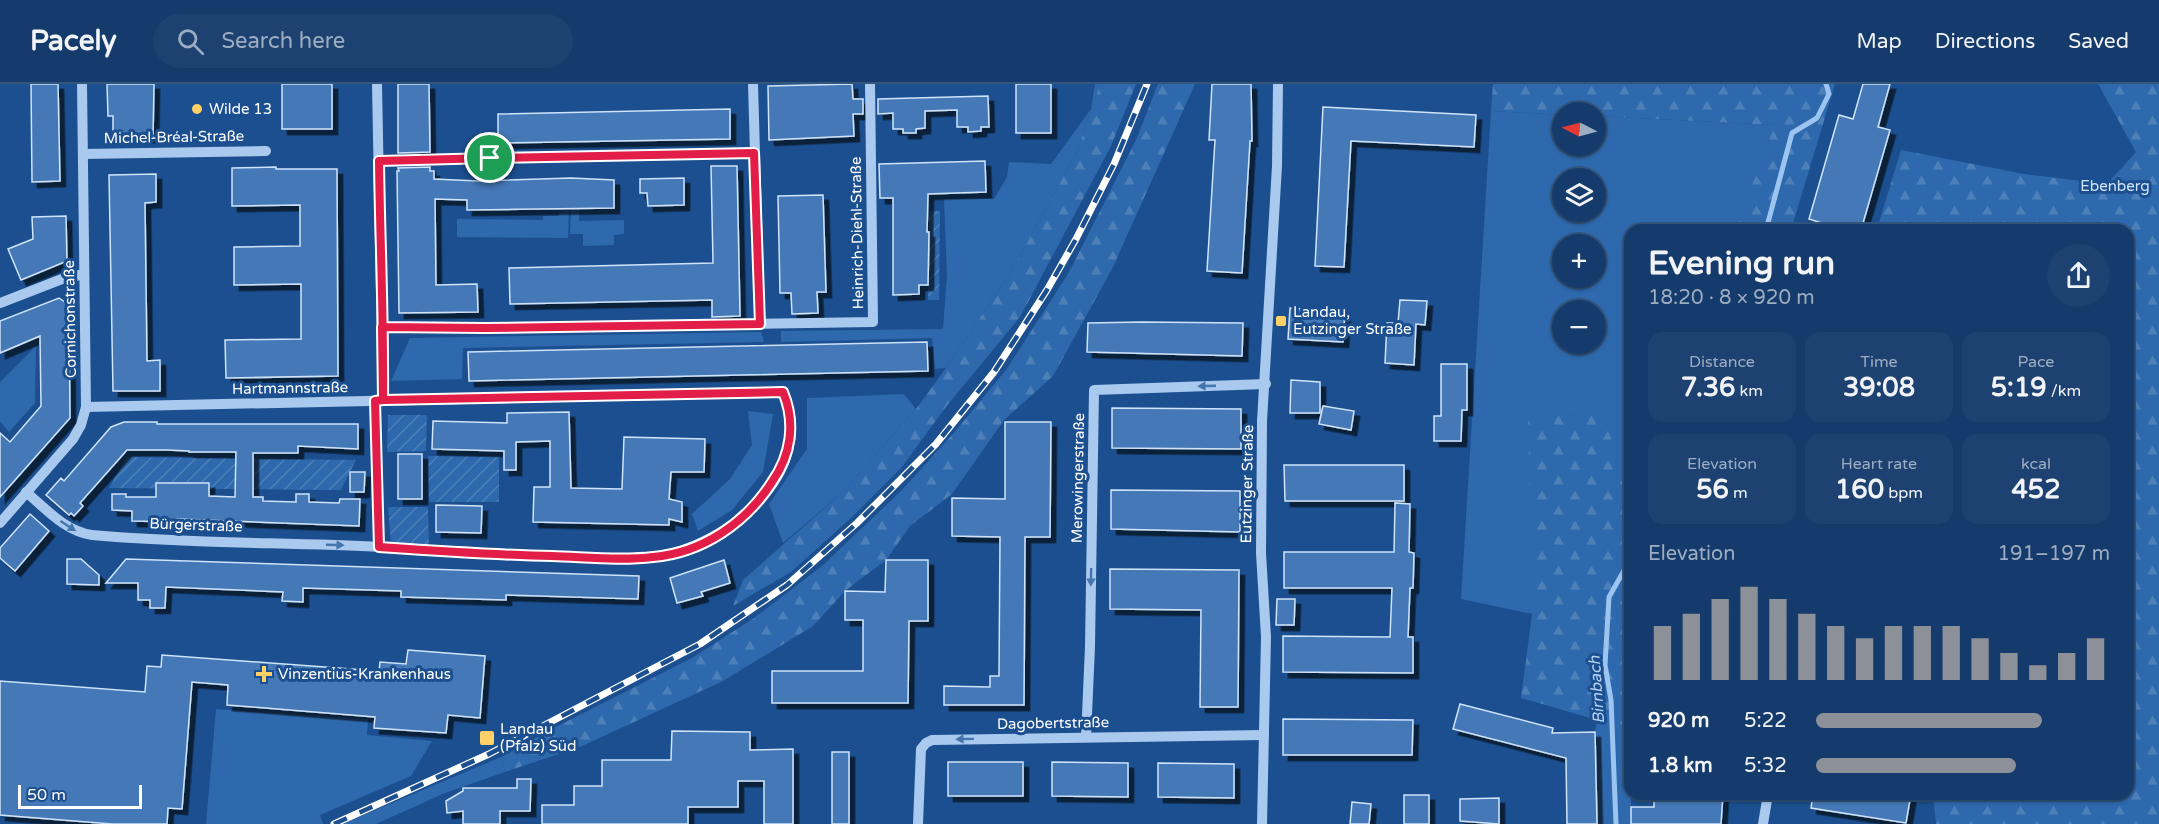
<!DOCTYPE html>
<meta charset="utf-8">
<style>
:root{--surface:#143b6b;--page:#1d4271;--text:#f1f3f6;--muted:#9dadc1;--line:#33557e;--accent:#8c9099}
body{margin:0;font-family:"Varela Round",sans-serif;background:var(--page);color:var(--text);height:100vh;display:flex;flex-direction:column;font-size:22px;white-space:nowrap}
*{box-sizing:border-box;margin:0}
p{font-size:20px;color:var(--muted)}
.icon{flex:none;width:33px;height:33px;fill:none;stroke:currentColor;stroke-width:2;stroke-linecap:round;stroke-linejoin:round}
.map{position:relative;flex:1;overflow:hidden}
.details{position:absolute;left:1624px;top:140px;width:510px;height:576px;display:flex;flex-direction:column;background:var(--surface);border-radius:18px;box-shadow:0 2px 4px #0004,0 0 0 2px var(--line)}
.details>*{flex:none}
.needle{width:39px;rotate:276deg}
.buttons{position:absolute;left:1552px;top:18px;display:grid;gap:12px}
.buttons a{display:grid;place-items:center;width:54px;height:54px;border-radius:50%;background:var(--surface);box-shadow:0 2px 4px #0004,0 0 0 2px var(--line);font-size:30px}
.scale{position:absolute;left:18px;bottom:15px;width:124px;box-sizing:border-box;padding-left:6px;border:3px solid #fff;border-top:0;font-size:16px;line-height:21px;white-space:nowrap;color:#fff;-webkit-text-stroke:4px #1b4f8f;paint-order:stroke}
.pin{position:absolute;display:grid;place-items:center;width:51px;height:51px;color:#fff;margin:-26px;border:3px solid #fff;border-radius:50%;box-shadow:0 2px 6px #0007}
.round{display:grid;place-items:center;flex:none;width:63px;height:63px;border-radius:32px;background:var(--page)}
.head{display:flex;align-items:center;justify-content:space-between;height:102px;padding:0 24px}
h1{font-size:33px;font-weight:700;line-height:45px}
.metrics{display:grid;grid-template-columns:repeat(3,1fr);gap:9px;height:102px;padding:6px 24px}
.metrics div{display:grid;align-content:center;border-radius:15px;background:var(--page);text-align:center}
.metrics b{font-size:26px;font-weight:700}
.metrics small{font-size:16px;font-weight:400}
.metrics p{font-size:16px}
.chart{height:168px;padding:12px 24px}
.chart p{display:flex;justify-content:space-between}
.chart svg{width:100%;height:108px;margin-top:6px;stroke:var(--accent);stroke-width:6}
ul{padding:0 24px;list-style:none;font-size:20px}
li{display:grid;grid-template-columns:96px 72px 1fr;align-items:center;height:45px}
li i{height:15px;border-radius:8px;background:var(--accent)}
header{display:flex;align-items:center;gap:36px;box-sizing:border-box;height:84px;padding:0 30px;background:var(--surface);border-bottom:2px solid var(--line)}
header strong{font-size:28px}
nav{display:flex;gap:33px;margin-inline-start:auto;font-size:21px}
.search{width:420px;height:54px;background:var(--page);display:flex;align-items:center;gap:15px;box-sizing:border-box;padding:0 21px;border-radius:33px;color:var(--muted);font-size:22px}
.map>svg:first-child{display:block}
</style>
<header>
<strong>Pacely</strong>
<div class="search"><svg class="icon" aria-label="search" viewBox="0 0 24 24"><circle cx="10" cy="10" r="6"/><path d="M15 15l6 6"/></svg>Search here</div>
<nav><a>Map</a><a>Directions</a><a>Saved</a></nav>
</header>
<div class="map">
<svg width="2159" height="740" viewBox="0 0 2159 740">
<defs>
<pattern id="forest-firs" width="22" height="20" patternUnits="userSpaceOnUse" patternTransform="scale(1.5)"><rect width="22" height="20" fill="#2e69ad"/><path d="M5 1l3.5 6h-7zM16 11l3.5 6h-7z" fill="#4d80b9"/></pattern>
<pattern id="garden-furrows" width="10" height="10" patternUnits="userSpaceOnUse" patternTransform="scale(1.5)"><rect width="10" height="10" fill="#2e69ad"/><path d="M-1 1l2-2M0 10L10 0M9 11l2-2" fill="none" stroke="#4d80b9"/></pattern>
<filter id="shadow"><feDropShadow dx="5.5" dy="5.5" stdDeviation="0" flood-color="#0009"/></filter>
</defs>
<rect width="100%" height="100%" fill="#1b4f8f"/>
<g fill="#2e69ad" fill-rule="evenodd">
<polygon points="1095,0 1100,0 1076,70 1009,191 946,284 935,285 932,254 781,258 781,247 943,245 947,191 944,115 994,115 1007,93 1009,78 1051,80 1091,25"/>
<path d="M1491 27 1563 31V62H1596V32L1776 41 1735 145 1630 146 1631 740H1597L1595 648 1597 636 1521 614 1532 530 1461 515ZM1563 94H1596V128H1563ZM1563 160H1596V194H1563ZM1563 226H1596V260H1563Z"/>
<polygon points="579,123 579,137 624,136 624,150 614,151 614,161 583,162 583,150 570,150 571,124"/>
<polygon points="569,126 568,154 457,153 457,135 543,136 543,132 559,132 560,128"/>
<polygon points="761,248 764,258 463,264 462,295 391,297 410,254"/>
<polygon points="36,262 35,319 9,348 0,337 0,298"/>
<polygon points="904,310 916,325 844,407 783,459 769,420 807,365 807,314"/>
<polygon points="748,327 773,330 763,388 732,426 698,447 692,430 730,395 752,361"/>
<polygon points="216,625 368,635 367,651 432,657 411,692 320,731 323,740 206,740"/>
<polygon points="501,673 505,688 445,709 376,740 342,740"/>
</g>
<g fill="url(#forest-firs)">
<polygon points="1100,0 1136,0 1111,62 1020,233 945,324 902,383 853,432 791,488 733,522 743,496 844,407 916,325 946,284 1009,191 1076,70"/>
<polygon points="1158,0 1195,0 1113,183 1053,292 1004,336 952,410 910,442 886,476 845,507 813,542 723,597 582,662 505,688 501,673 548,647 692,574 754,534 822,482 900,408 952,351 1006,286 1068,190 1136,56"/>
<polygon points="1493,0 1835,0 1791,146 1735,145 1775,41 1596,32 1596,28 1563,28 1563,31 1491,27"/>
<polygon points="2098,0 2159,0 2159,740 1936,740 1933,710 2128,710 2128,146 1877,145 1901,66 2024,90 2107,100 2136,68"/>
<polygon points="1552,324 1577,326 1599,332 1611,353 1614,377 1624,398 1630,397 1630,644 1521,614 1533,530 1528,333"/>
</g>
<g fill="url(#garden-furrows)">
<polygon points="929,127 940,127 939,216 928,216"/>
<polygon points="388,331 427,331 426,367 387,368"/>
<polygon points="428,372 499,373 499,418 429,418"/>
<polygon points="127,373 356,376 341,406 109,404"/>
<polygon points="388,423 428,423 429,462 391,459"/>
</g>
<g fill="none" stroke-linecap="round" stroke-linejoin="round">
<g stroke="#9cc4f0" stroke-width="5">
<polyline points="1766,146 1792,49 1817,34 1829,10 1826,0"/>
<polyline points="1616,740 1611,616 1605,581 1609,513 1630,476"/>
</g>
</g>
<g fill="#4478b7" stroke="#cfe3fa" stroke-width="1.5" filter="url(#shadow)">
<polygon points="31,0 58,0 60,97 32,98"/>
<polygon points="107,0 154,0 153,53 113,54 113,32 108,32"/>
<rect x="282" y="0" width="50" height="45"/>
<polygon points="398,0 429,0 430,68 398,69"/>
<polygon points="852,0 853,15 863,15 863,30 853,30 854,52 769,56 768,2"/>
<rect x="1016" y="0" width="35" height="49"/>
<polygon points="1212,0 1251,0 1252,57 1250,57 1242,189 1207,187 1215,56 1209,56"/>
<polygon points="1863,0 1890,0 1878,43 1890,46 1861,146 1844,146 1809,135 1839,31 1853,35"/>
<polygon points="988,12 989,43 981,43 981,47 968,48 968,43 957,43 957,26 925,27 925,44 916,45 916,49 903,49 903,45 893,45 893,29 878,30 878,15"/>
<polygon points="1323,23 1476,31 1474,63 1351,57 1344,183 1315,182"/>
<polygon points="730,25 730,55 498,59 498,30"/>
<polygon points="985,77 986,108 928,110 927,148 929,148 928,201 919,201 919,210 893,211 893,114 880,114 879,80"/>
<polygon points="711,82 737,82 740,232 712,233 712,216 510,220 509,184 713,179"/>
<polygon points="276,83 276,85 337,85 338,292 226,294 225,256 301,255 301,200 234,201 234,163 300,162 300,121 232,122 232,84"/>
<polygon points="430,83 430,87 434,87 434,95 478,97 571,94 614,96 614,124 467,126 467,116 435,115 436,201 477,200 478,228 399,229 397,87 399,87 398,84"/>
<polygon points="156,90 156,118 145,119 147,277 160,276 160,307 113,307 109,91"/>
<polygon points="684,94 684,121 648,122 647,109 640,109 640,95"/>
<polygon points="823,111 826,208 817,208 818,229 792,230 791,209 780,209 778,112"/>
<polygon points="66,132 67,177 21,196 8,165 33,155 32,133"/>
<polygon points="59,214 69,221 70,334 0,413 0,349 10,358 41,322 40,252 0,269 0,237"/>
<polygon points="1400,216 1427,217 1425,241 1416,240 1414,281 1385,279 1387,239 1398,239"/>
<polygon points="1290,224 1345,228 1343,258 1288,255"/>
<polygon points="1141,238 1243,239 1242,272 1087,268 1088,239"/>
<polygon points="927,258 928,287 469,297 468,268"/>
<polygon points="1441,280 1467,280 1467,326 1462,326 1461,357 1434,357 1434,332 1441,332"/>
<polygon points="1291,296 1320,298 1320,329 1290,329"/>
<polygon points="1323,322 1354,327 1351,346 1319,340"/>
<polygon points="1112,324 1241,325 1241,365 1112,364"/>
<polygon points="569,328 571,404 622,405 624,353 705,355 704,388 671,388 669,415 682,418 682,438 669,435 669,441 533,438 534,403 550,403 550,357 516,358 516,386 504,386 504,367 432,365 433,337 507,339 507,329"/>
<polygon points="124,338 157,338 157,340 358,340 358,365 298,362 298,369 253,369 253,413 263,413 263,417 296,418 296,410 309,410 309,418 339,419 340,415 360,415 359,442 178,435 178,438 132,437 132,427 112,426 112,410 126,410 126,413 156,413 156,399 209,399 209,412 235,413 236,368 189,368 189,367 167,366 127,366 80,419 83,422 74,432 71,429 69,431 46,411 61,394 64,397 111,343"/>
<polygon points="1005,338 1051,338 1050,453 1025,453 1024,621 944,621 944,602 990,603 990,592 999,592 1000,453 952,452 952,414 1005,415"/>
<rect x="398" y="370" width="24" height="45"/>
<polygon points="1284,381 1404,381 1404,417 1285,417"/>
<polygon points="350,388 365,388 364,408 350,408"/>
<polygon points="1111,406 1240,407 1240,448 1111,445"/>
<polygon points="1395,419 1410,420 1409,468 1414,469 1413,504 1410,504 1408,553 1413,553 1413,589 1283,588 1283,552 1390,553 1392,504 1284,504 1284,468 1394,468"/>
<polygon points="436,421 482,422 481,449 436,448"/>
<polygon points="30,430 49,447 15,487 0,474 0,464"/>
<polygon points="67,475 81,475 99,491 99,501 67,500"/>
<polygon points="126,475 639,492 638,515 506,511 506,516 401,513 401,507 303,504 303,518 282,517 283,508 166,503 165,524 150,524 150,516 138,516 138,499 106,499"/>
<polygon points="724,476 730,499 701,508 703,512 677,519 670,494"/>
<polygon points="886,476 928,476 928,537 909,537 908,619 772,619 772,587 863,587 863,536 845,536 845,507 885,508"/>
<polygon points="1110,485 1239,486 1238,623 1200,623 1201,526 1110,525"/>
<polygon points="1277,515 1295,515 1294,541 1276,541"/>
<polygon points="408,566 485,572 480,634 448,631 446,649 374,644 375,633 227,621 228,601 192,598 182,725 168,724 167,740 112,740 0,731 0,597 145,608 147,582 161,583 162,571 379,587 380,578 406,580"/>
<polygon points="1460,620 1553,644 1552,649 1595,648 1597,740 1567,740 1566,674 1453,645"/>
<polygon points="1283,635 1413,636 1412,671 1283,671"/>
<polygon points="672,647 750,648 750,666 793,665 793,740 764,740 764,697 738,697 738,723 688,723 688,740 542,740 542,721 574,721 574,702 602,702 602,676 671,676"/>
<rect x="832" y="668" width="17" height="72"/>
<rect x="948" y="678" width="75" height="34"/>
<polygon points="1052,678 1128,679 1128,713 1052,712"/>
<polygon points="1158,679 1234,680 1234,714 1158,713"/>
<polygon points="517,695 531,695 530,727 500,727 500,740 463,740 463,727 447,729 446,717 463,707 463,704 517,704"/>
<polygon points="1654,710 1723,710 1721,740 1631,740 1631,723 1654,723"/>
<polygon points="1813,710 1911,710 1906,739 1811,724"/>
<rect x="1404" y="711" width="25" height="29"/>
<polygon points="1499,714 1499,740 1460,737 1460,715"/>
<polygon points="1352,718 1371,720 1369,740 1350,740"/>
</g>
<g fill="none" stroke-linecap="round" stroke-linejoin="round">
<g stroke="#a9c9ee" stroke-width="10">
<polyline points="377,0 383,316"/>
<polyline points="753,0 760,240"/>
<polyline points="83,70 266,67"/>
<polyline points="379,77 754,69"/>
<polyline points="0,219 62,195 84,190"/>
<polyline points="382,243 485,244 873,238 870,0"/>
<polyline points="375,317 379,463"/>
<path d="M26 408C46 425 65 447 92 451 189 460 286 458 382 463 447 467 512 471 577 473 602 473 629 477 654 473 727 463 819 388 783 308L86 323"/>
<polyline points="0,439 73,355 81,341 86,323 82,0"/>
<polyline points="1086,653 1090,563 1094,306 1266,300"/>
<polyline points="918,740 921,665 926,659 932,656 1264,651"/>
<polyline points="1262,740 1266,553 1261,469 1262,337 1277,82 1278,0"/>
<polyline points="1763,740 1768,710"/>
</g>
<defs>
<polyline id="rail" points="334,740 489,670 700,560 787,501 857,439 936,360 994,288 1047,206 1076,155 1114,80 1147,0"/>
</defs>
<use href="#rail" stroke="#fff" stroke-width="7"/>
<use href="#rail" stroke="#1b4f8f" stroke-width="4.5" stroke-dasharray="14" stroke-linecap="butt"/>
</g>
<defs><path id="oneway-solid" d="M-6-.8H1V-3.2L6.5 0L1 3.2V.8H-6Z" transform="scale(1.5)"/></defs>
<g fill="#4674ac">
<use href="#oneway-solid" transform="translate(1207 302) rotate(178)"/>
<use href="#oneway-solid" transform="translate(68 442) rotate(33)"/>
<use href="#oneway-solid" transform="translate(335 461) rotate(2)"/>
<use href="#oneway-solid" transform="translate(1091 493) rotate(91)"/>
<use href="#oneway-solid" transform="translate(965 655) rotate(179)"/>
</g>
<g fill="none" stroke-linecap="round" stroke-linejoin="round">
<defs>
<path id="route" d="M490 74 379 77C380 157 384 237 383 316L375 317 379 463C437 467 494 471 552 472 585 473 620 477 653 473 702 469 746 439 772 398 791 371 796 339 783 308L383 316 382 243 485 244 760 240 754 69 490 74"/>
</defs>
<use href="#route" stroke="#fff" stroke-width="12"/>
<use href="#route" stroke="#e11d48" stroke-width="8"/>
</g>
<g fill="#ffd166" stroke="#1b4f8f" stroke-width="2">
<circle cx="197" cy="25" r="6"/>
<rect x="1275" y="231" width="12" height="12" rx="3"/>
<path d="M261 581h6v6h6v6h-6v6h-6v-6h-6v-6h6z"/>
<rect x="479" y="646" width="16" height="16" rx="3"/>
</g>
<g text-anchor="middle" stroke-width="6" stroke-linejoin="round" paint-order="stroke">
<g font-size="15" fill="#fff" stroke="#1b4f8f" text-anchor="start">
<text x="209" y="30">Wilde 13</text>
<text x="1293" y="233">Landau,<tspan x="1293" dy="17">Eutzinger Straße</tspan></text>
<text x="278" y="595">Vinzentius-Krankenhaus</text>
<text x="500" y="650">Landau<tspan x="500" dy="17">(Pfalz) Süd</tspan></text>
</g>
<g font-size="15" fill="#fff" stroke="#1b4f8f">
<text transform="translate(174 53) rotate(-1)" y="5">Michel-Bréal-Straße</text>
<text transform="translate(857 149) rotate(-91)" y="5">Heinrich-Diehl-Straße</text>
<text transform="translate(70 235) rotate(-91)" y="5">Cornichonstraße</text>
<text transform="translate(290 304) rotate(-1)" y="5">Hartmannstraße</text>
<text transform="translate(1078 394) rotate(-89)" y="5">Merowingerstraße</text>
<text transform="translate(1247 400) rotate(-89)" y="5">Eutzinger Straße</text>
<text transform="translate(196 441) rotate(2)" y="5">Bürgerstraße</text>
<text transform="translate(1053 639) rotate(-1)" y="5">Dagobertstraße</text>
</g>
<g font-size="15" fill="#cfe3fa" stroke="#1b4f8f">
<text x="2115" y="107">Ebenberg</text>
</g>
<g font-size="16" font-style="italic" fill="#b5d3f5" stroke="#1b4f8f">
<text transform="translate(1596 606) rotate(-94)" y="6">Birnbach</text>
</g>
</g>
</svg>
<div class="buttons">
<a><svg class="needle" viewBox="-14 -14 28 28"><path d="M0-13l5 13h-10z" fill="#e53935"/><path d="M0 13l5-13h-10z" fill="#9dadc1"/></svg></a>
<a><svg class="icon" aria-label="layers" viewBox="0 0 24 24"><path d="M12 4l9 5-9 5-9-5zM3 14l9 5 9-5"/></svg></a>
<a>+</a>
<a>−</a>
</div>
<div class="scale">50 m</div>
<div class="pin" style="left:490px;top:74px;background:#1e9e55"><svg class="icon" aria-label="arrive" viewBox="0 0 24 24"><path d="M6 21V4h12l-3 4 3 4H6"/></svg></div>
<section class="details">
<div class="head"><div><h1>Evening run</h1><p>18:20 · 8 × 920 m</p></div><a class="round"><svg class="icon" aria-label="share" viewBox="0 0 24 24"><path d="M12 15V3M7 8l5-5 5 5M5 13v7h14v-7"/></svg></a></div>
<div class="metrics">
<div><p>Distance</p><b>7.36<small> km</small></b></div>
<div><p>Time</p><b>39:08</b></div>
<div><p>Pace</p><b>5:19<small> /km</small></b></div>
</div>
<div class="metrics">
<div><p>Elevation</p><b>56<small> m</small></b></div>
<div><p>Heart rate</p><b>160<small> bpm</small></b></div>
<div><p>kcal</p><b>452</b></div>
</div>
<div class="chart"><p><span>Elevation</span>191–197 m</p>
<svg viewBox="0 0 160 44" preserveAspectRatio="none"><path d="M5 44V22M15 44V17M25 44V11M35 44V6M45 44V11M55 44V17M65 44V22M75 44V27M85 44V22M95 44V22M105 44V22M115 44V27M125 44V33M135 44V38M145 44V33M155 44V27"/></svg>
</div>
<ul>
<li><b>920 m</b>5:22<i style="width:77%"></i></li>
<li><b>1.8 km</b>5:32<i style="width:68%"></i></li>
</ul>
</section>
</div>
